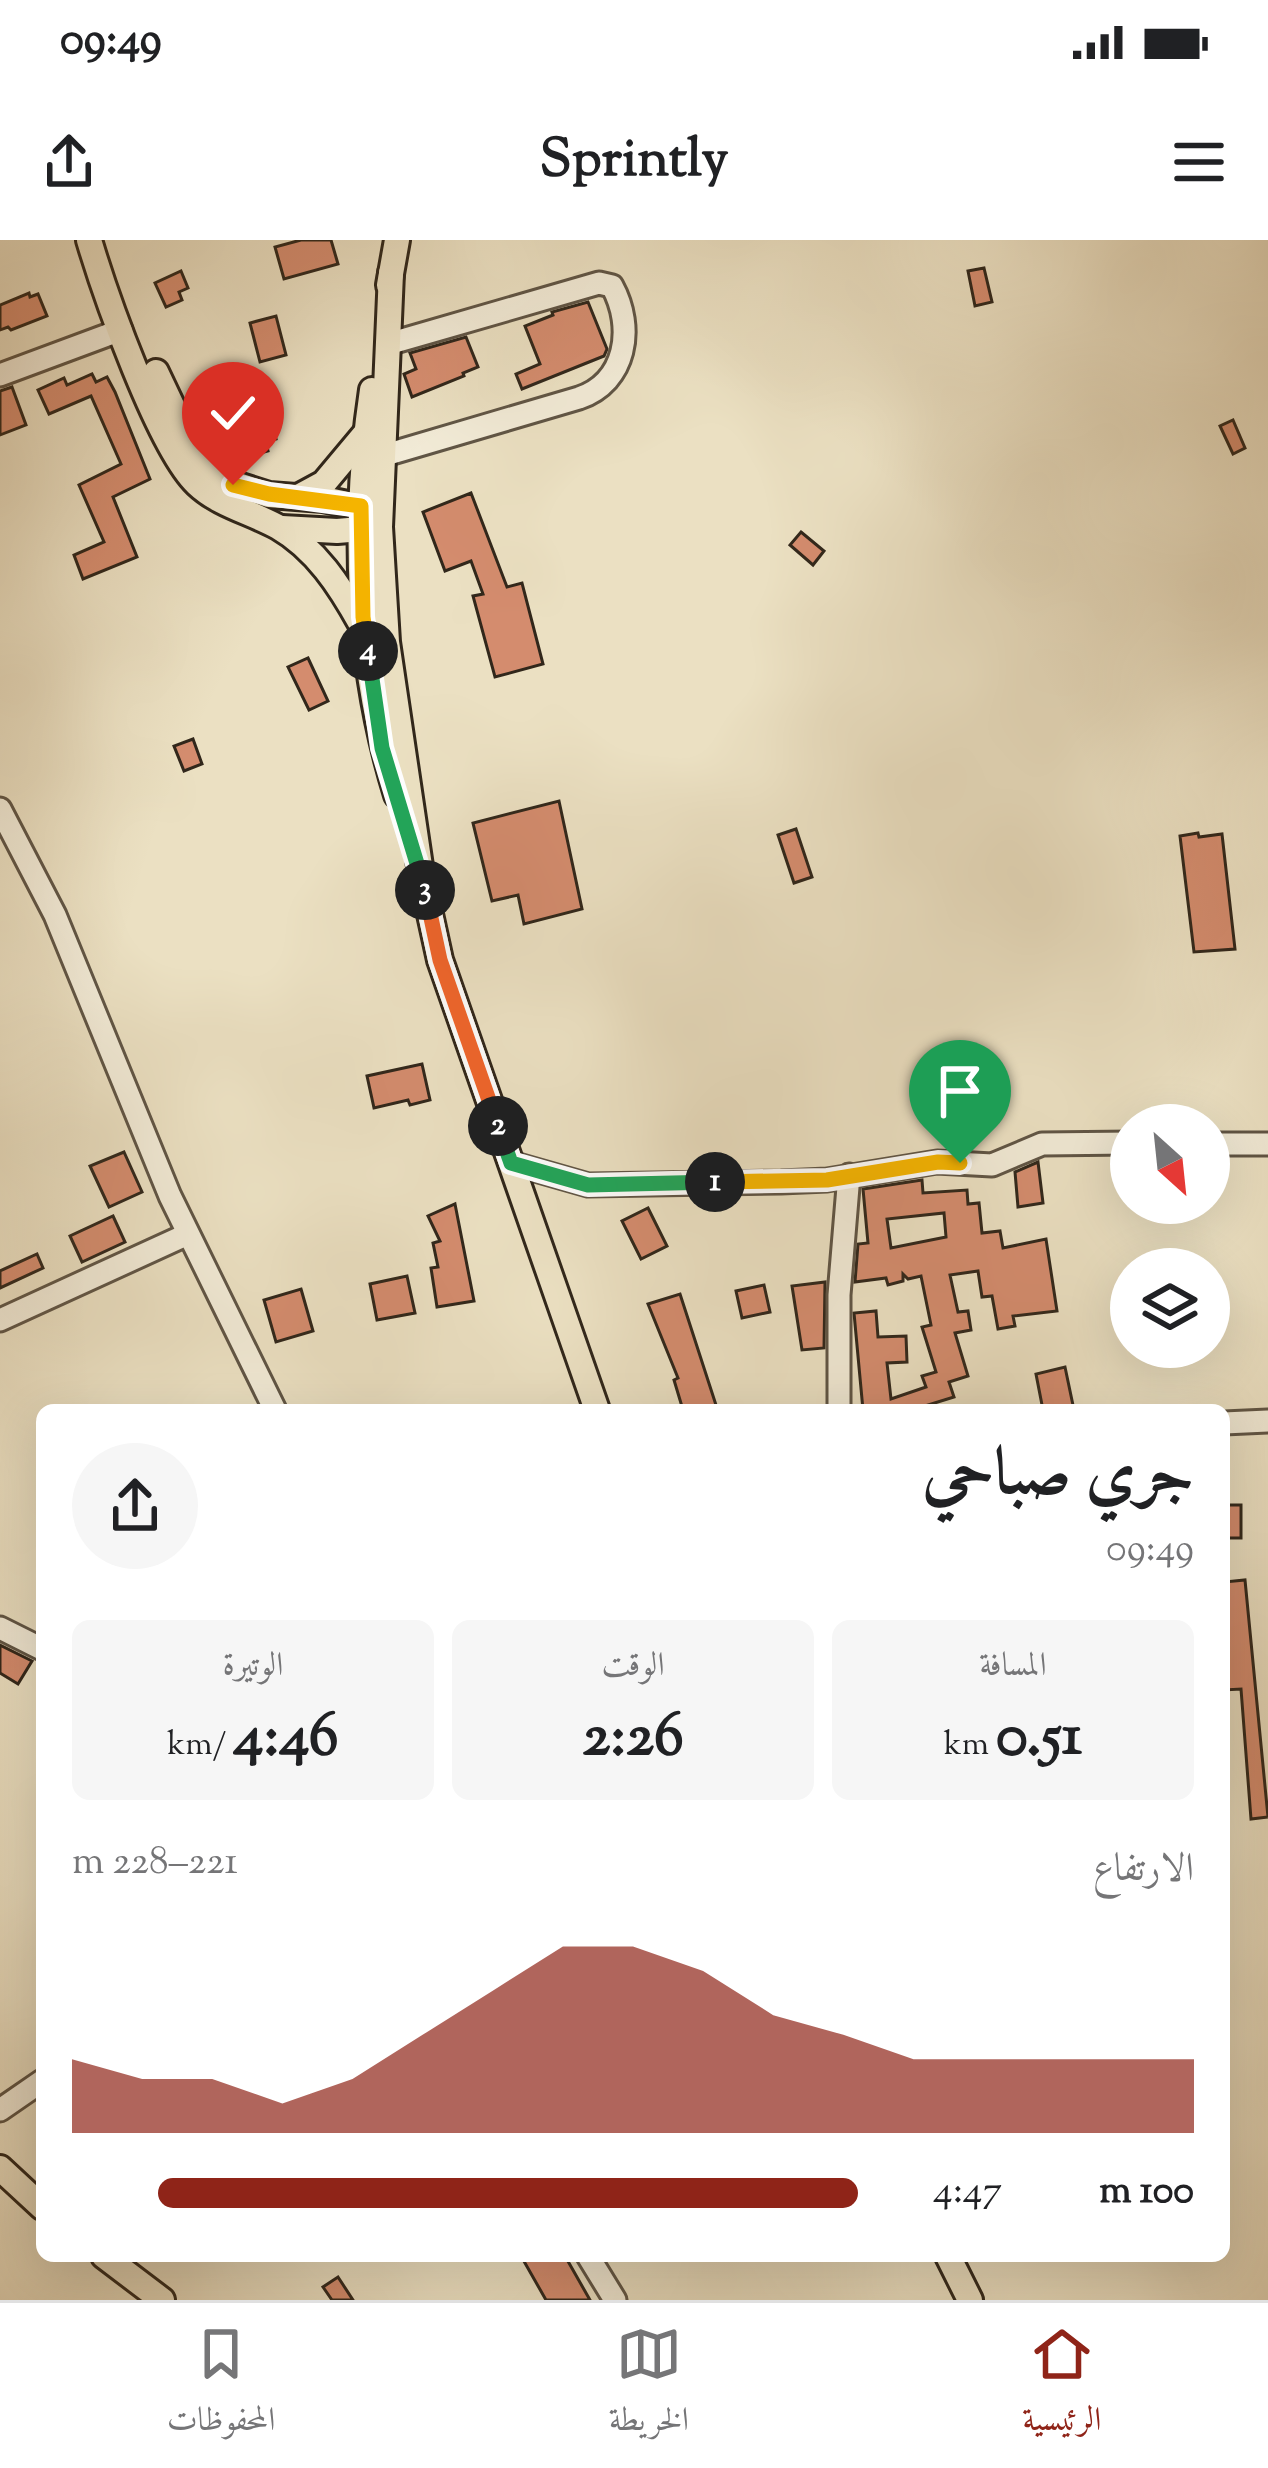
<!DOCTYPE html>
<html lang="ar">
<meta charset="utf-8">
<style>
:root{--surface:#fff;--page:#f6f6f6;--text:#202124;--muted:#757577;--line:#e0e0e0;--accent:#8f2418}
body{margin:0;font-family:"Sorts Mill Goudy",Amiri,serif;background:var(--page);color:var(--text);direction:rtl;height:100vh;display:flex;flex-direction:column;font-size:45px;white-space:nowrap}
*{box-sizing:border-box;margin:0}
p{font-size:39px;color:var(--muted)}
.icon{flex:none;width:66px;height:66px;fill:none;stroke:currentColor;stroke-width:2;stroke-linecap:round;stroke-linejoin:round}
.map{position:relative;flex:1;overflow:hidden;direction:ltr}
.side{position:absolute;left:36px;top:1164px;width:1194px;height:858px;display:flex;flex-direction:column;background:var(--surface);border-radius:18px;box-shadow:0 12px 48px #0002;direction:rtl}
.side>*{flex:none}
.needle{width:78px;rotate:153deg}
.fabs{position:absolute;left:1110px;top:864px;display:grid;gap:24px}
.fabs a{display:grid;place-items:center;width:120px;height:120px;border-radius:50%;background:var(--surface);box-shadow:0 12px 48px #0002;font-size:60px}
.pin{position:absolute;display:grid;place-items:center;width:102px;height:102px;color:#fff;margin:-123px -51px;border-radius:50% 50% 50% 0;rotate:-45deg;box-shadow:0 0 12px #0007}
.pin .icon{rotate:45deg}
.km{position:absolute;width:60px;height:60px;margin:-30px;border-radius:50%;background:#222;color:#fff;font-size:33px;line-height:60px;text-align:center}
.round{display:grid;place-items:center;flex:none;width:126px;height:126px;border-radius:63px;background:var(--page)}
.overview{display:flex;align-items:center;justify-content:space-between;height:204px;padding:0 36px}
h1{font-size:66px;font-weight:700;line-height:90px}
.metrics{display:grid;grid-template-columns:repeat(3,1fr);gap:18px;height:204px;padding:12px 36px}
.metrics div{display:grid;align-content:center;border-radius:18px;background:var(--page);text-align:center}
.metrics b{font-size:60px;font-weight:700}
.metrics small{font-size:33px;font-weight:400}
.metrics p{font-size:33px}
.chart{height:336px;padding:24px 36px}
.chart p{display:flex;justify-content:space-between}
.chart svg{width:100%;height:216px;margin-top:12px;fill:var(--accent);opacity:.7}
ul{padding:0 36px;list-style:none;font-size:39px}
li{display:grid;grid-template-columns:192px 144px 1fr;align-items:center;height:90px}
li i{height:30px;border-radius:15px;background:var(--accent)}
.status{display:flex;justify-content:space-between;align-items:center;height:84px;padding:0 60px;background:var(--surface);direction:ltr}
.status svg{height:33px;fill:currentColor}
header{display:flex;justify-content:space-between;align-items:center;height:156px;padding:0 36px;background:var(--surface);font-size:54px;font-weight:700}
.tab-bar{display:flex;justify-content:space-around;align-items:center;height:168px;border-top:3px solid var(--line);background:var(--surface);font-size:33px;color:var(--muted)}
.tab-bar a{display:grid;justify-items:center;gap:6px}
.tab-bar .current{color:var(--accent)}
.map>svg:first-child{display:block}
</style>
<div class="status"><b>09:49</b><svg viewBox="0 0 49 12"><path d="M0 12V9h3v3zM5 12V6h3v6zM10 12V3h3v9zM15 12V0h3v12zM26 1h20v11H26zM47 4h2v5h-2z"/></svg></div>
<header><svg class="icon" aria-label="menu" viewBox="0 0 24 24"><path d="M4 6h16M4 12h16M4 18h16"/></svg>Sprintly<svg class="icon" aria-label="share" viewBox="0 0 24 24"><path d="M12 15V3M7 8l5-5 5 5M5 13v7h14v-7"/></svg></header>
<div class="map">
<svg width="1268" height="2060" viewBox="0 0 1268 2060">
<rect width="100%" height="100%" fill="#ebe0c2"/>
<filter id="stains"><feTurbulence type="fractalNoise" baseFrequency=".00167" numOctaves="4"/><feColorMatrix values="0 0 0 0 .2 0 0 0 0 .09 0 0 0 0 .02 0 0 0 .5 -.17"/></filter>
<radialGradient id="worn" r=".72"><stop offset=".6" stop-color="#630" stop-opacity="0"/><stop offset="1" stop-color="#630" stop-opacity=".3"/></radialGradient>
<g fill="#d48c6e" stroke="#31271b" stroke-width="3" fill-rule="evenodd">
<polygon points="301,0 331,0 338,24 284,39 275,7"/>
<polygon points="984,28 992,62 975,66 968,31"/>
<polygon points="181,31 188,48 179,52 182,60 166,67 155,43"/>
<polygon points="29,53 30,57 38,54 47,76 11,90 8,87 0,90 0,65"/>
<polygon points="588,62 607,109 604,116 522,149 516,134 540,124 525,86 553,75 552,72"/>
<polygon points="276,76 286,115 260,122 250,83"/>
<polygon points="466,97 478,127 463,133 464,136 412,157 404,134 416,129 410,113"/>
<polygon points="92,134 96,142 107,137 115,152 150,239 113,257 137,317 83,339 74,315 104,302 79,245 121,224 91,156 49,174 38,150 64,138 67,145"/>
<polygon points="12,147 26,185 0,195 0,151"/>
<polygon points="254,153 261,180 270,178 276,199 266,202 268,211 249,216 246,206 230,210 217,163"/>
<polygon points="1233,180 1245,208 1233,214 1220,186"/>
<polygon points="471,253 507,347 522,343 543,424 495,437 473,356 483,354 471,321 445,331 423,272"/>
<polygon points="801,292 824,311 813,325 790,305"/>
<polygon points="308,418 328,461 309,470 288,427"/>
<polygon points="193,499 202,524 184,531 174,506"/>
<polygon points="559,561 582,669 524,684 518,655 492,661 473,583"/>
<polygon points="796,589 812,637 794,643 778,595"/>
<polygon points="1198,593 1199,597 1222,594 1235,709 1194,712 1180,596"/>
<polygon points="422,824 430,860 410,865 408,860 374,868 367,836"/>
<polygon points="124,912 142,952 109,967 90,926"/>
<polygon points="1038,922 1043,963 1018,967 1015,932"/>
<path d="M922 940 923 953 967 950 968 964 979 963 982 993 1000 991 1003 1008 1046 999 1057 1071 1013 1076 1015 1086 998 1089 992 1056 982 1057 978 1031 950 1035 958 1072 968 1071 971 1090 955 1093 968 1136 949 1142 954 1157 912 1170H863L854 1073 876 1071 878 1097 906 1096 907 1122 887 1123 891 1159 926 1147 922 1136 936 1132 922 1087 931 1085 921 1036 908 1039 903 1034V1041L888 1045 886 1038 855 1042 858 1004 868 1003 863 949ZM944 973 946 997 891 1008 887 979Z"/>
<polygon points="455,964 474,1061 437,1067 431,1028 438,1027 433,1003 440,1001 428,976"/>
<polygon points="648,968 667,1006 641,1019 622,981"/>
<polygon points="113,976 125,1002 82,1022 70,996"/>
<polygon points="37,1014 43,1028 0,1048 0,1031"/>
<polygon points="407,1036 415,1073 377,1080 370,1044"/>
<polygon points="825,1042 824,1108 802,1110 792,1046"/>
<polygon points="764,1045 770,1072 742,1078 736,1051"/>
<polygon points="301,1049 313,1091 276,1102 264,1060"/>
<polygon points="680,1054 716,1165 698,1170 683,1170 674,1140 678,1138 648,1064"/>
<polygon points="1065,1127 1074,1170 1043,1170 1036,1134"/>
<rect x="1224" y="1265" width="17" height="33"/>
<polygon points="1245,1340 1268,1577 1251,1579 1241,1449 1224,1450 1224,1342"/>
<polygon points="0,1405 32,1421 18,1444 0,1433"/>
<polygon points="521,2016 565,2016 590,2060 546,2060"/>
<polygon points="338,2037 353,2060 332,2060 323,2047"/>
</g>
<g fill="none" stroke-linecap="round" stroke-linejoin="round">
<defs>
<g id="minor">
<polyline points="0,135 121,90"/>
<path d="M382 216 579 158C626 142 635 88 612 46L599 43 388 104"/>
<polyline points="0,569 55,675 170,956 275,1170"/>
<polyline points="1209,904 1268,904"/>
<polyline points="511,923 588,945 781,942 827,940 937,922 992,925 1042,904 1131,903"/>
<polyline points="0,1080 188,994"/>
<polyline points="839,1170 839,1055 849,935"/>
<polyline points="1224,1183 1268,1181"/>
<polyline points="0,1388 42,1409"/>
<polyline points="0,1870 42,1841"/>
<polyline points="588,2016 615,2060"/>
</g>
<g id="major">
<path d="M89 0C105 54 159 208 197 244 219 265 251 272 278 287 316 309 340 346 361 384"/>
<polyline points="391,33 380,287 387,402 421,633 440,720 597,1170"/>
<polyline points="389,45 397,0"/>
<polyline points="156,132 193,210 219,239 269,255 323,259 372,269"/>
<path d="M372 150C352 284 357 426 397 555"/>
<polyline points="300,256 324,243 365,194"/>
<polyline points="282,288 337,291 373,288"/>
<polyline points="0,1928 42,1967"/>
<polyline points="104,2016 162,2060"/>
<polyline points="948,2016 970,2060"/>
</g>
</defs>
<use href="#minor" stroke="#605545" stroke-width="27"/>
<use href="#major" stroke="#31271b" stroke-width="30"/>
<use href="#minor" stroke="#f2ebd7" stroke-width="21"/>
<use href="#major" stroke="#ebe0c2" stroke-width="24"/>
</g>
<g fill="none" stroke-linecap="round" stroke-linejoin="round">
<defs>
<polyline id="split-1" points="715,942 827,940 938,922 960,923"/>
<polyline id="split-2" points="498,886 511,923 588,945 715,942"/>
<polyline id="split-3" points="425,650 440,720 498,886"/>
<polyline id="split-4" points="368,411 382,508 425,650"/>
<polyline id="split-5" points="233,245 269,254 361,266 363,377 368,411"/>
</defs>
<use href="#split-1" stroke="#fff" stroke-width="24"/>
<use href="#split-2" stroke="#fff" stroke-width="24"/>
<use href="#split-3" stroke="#fff" stroke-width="24"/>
<use href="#split-4" stroke="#fff" stroke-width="24"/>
<use href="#split-5" stroke="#fff" stroke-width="24"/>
<use href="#split-1" stroke="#f5b400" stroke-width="15"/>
<use href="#split-2" stroke="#22a559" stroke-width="15"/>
<use href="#split-3" stroke="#f0652b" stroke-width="15"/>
<use href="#split-4" stroke="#22a559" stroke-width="15"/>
<use href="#split-5" stroke="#f5b400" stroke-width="15"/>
</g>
<rect width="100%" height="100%" filter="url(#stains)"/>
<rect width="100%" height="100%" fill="url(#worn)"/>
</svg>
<div class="fabs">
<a><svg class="needle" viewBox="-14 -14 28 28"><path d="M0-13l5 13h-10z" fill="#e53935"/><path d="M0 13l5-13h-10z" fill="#757577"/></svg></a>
<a><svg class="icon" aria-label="layers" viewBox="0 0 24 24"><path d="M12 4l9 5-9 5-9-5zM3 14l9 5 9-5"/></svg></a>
</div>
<div class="pin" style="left:960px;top:923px;background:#1e9e55"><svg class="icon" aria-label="arrive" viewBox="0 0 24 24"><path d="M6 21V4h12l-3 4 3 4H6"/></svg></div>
<div class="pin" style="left:233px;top:245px;background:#d93025"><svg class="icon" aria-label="check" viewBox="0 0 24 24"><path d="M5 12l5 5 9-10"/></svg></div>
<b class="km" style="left:715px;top:942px">1</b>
<b class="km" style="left:498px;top:886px">2</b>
<b class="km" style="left:425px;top:650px">3</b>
<b class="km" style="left:368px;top:411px">4</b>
<section class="side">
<div class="overview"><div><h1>جري صباحي</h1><p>09:49</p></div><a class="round"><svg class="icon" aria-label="share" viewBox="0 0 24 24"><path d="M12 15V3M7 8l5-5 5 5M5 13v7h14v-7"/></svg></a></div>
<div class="metrics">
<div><p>المسافة</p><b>0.51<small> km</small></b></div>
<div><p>الوقت</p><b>2:26</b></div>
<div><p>الوتيرة</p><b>4:46<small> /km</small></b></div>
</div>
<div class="chart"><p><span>الارتفاع</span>221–228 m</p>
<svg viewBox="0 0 160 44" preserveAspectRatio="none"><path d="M0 44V29L10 33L20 33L30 38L40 33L50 24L60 15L70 6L80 6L90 11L100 20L110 24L120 29L130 29L140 29L150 29L160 29V44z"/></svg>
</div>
<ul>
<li><b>100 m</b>4:47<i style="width:89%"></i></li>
</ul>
</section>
</div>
<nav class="tab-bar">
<a class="current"><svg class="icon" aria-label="home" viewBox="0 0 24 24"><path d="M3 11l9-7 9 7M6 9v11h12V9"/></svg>الرئيسية</a>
<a><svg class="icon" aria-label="map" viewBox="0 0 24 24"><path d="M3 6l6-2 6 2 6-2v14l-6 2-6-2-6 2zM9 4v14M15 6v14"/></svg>الخريطة</a>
<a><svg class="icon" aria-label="saved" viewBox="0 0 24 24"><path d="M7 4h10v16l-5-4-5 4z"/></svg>المحفوظات</a>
</nav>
